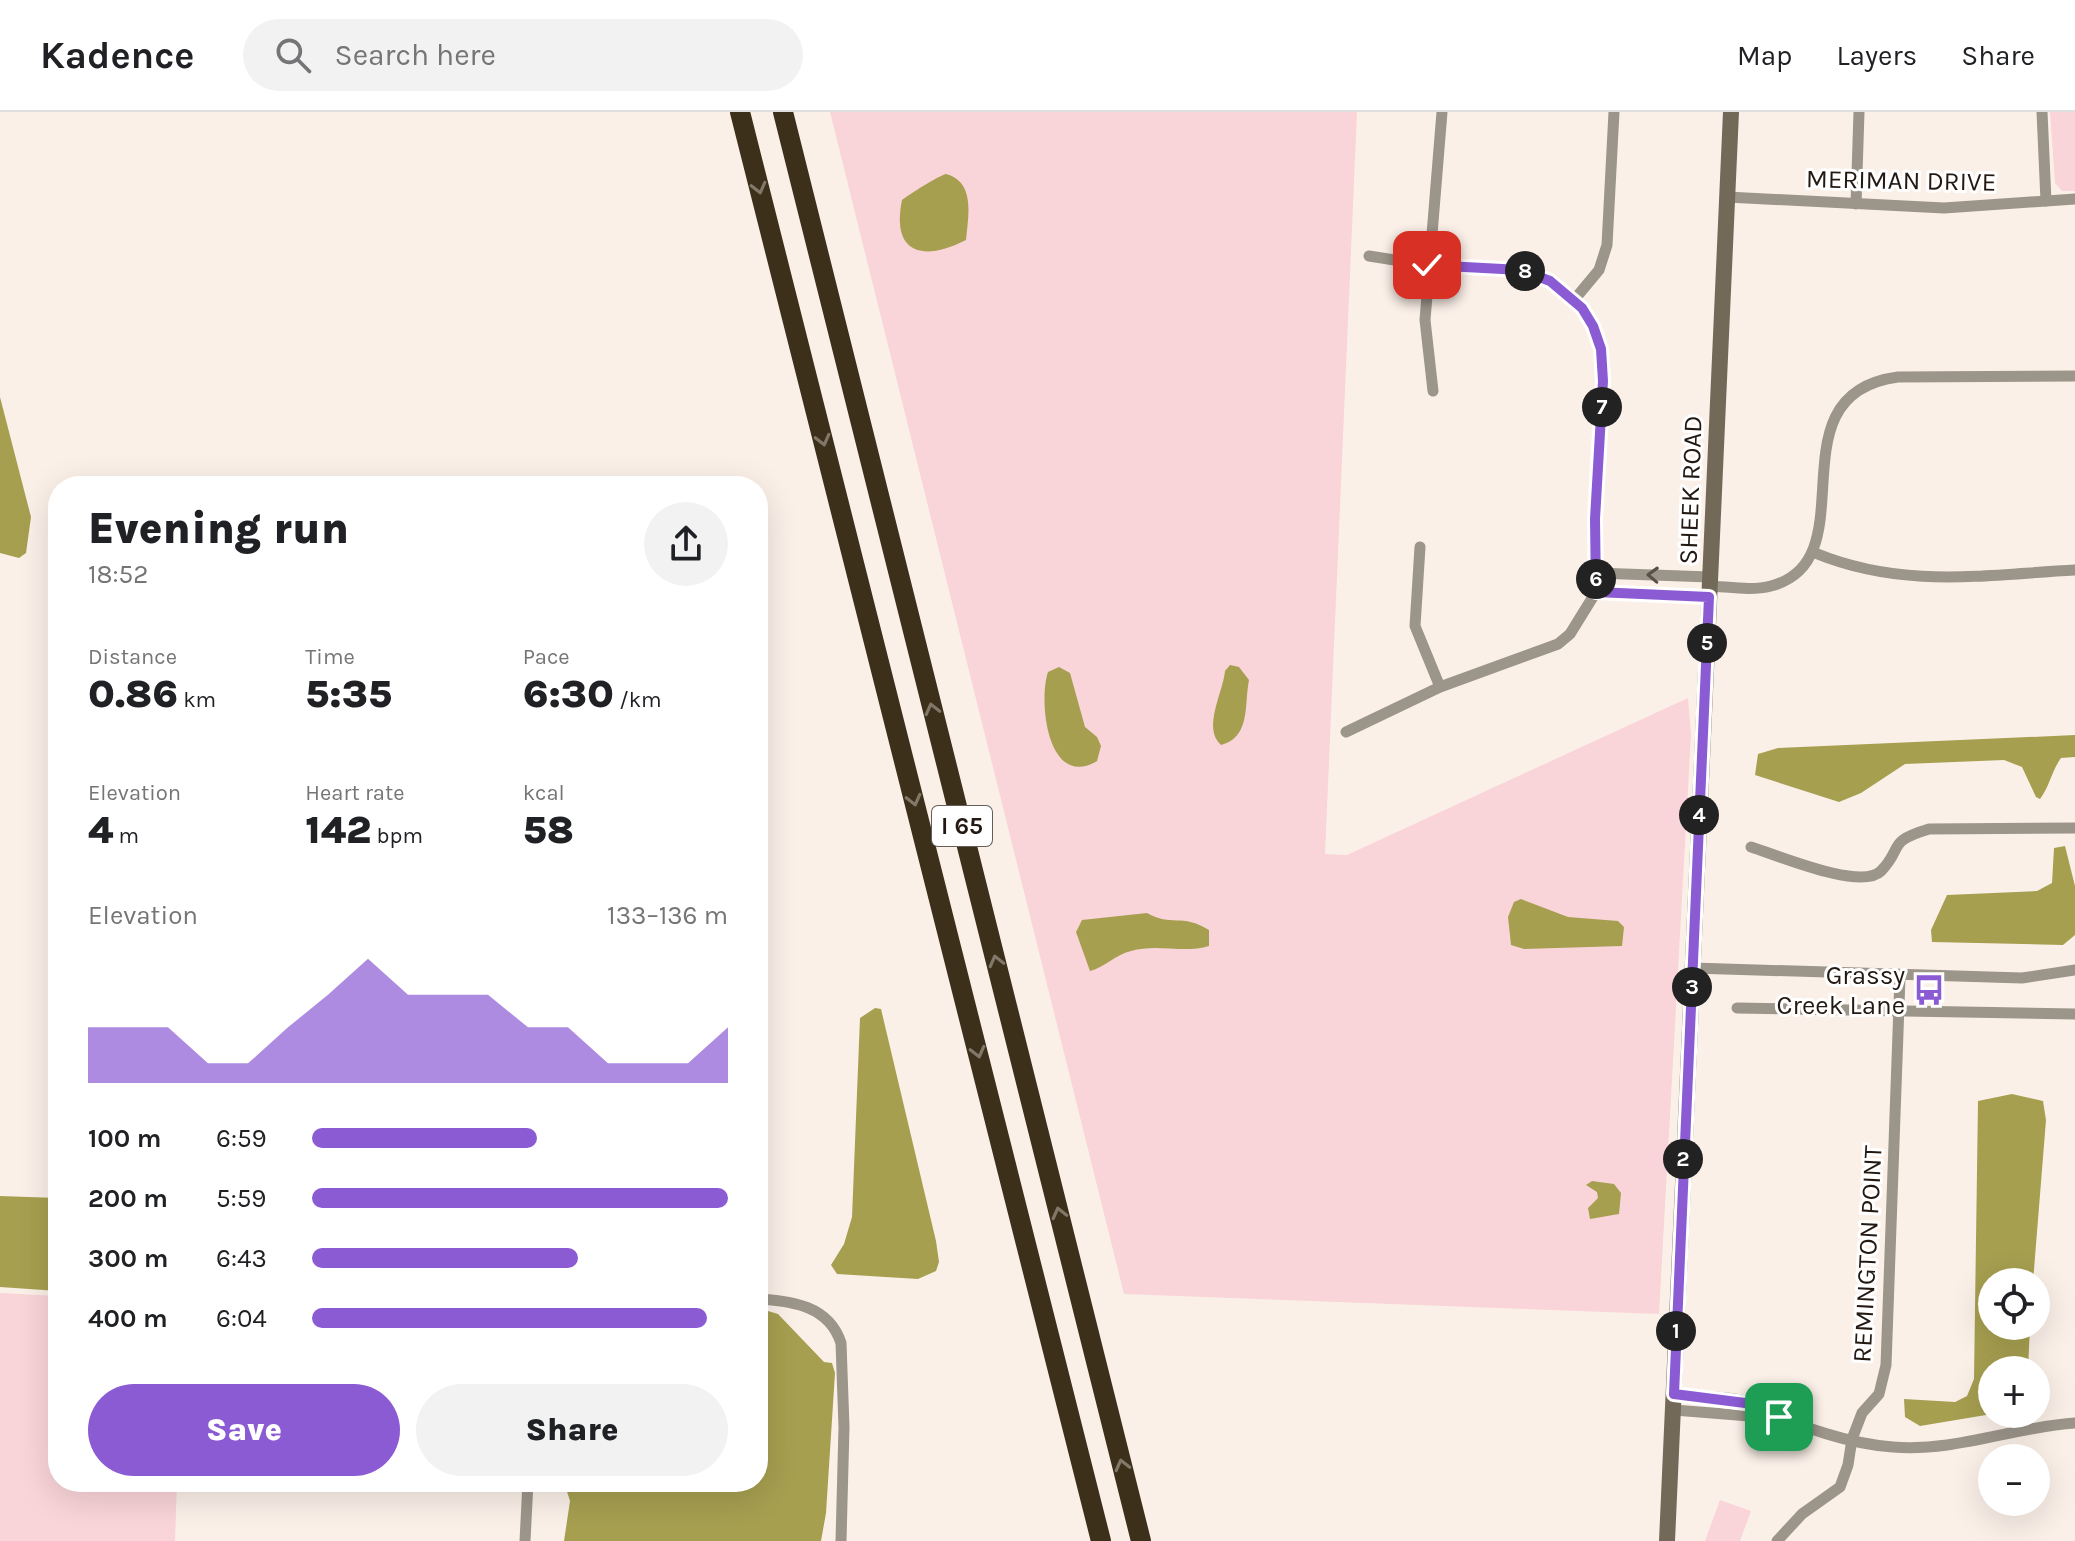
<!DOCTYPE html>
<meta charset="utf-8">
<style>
:root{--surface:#fff;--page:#f2f2f2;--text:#202124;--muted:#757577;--line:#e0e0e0;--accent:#8b5bd4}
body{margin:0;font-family:Karla,sans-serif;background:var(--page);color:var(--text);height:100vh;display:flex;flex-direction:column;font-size:30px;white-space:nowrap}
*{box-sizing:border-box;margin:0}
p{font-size:26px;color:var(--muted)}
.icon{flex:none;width:44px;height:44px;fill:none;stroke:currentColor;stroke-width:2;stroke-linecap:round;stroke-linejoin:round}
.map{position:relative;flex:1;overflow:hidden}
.sheet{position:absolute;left:48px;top:364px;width:720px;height:1016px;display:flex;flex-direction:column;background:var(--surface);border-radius:32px;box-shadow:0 8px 32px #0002}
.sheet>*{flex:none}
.tools{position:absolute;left:1978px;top:1156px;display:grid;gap:16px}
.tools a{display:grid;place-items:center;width:72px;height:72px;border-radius:50%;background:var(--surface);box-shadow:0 8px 32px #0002;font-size:40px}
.pin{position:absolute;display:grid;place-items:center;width:68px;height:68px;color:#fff;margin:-34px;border-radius:16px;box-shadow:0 4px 12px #0006}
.km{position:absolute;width:40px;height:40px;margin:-20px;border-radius:50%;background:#222;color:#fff;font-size:22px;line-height:40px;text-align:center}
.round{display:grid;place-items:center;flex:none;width:84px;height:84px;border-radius:42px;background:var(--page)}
.headline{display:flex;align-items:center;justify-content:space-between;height:136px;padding:0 40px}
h1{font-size:44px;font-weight:800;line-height:60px}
.stats{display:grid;grid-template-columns:repeat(3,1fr);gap:12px;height:136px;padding:8px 40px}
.stats div{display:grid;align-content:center}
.stats b{font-size:40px;font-weight:800}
.stats small{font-size:22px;font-weight:400}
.stats p{font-size:22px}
.chart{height:224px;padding:16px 40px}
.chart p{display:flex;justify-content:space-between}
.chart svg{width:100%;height:144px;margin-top:8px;fill:var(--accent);opacity:.7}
.cta{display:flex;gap:16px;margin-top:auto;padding:16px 40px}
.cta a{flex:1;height:92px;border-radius:48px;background:var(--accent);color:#fff;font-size:32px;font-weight:800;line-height:92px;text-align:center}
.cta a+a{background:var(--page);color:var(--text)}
ul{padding:0 40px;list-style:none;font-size:26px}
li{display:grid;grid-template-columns:128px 96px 1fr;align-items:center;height:60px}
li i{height:20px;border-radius:10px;background:var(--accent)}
header{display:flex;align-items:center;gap:48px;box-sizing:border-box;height:112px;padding:0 40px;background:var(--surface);border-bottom:2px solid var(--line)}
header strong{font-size:38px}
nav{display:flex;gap:44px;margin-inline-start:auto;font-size:28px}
.search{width:560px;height:72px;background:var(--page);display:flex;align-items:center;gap:20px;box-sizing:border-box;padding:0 28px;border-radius:44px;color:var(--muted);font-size:30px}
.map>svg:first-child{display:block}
</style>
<header>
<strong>Kadence</strong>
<div class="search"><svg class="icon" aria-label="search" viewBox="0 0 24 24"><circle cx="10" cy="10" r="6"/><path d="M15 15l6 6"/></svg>Search here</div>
<nav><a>Map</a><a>Layers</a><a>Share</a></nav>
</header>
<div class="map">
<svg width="2075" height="1429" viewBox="0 0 2075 1429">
<rect width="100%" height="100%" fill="#fbf0e8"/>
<g fill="#f9d4d8">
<polygon points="830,0 1357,0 1325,742 1347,743 1688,586 1691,623 1659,1202 1124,1182"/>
<polygon points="2050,0 2075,0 2075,79 2062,79 2055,71"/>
<polygon points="0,1181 58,1184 58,1370 177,1370 175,1429 0,1429"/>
<polygon points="1720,1388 1751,1399 1740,1429 1705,1429"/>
</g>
<g fill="#a69f50">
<path d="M946 62C976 70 968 105 966 128 923 150 891 142 902 88 910 82 938 64 946 62Z"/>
<polygon points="0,285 31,405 26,441 19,446 0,441"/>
<path d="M1230 553 1239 555 1249 568C1244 593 1251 625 1221 633 1202 616 1223 581 1225 559Z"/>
<path d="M1059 555 1070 561 1085 615 1097 625 1101 634 1097 649C1048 678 1038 590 1048 560Z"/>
<path d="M2075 623V645L2061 646C2051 660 2050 674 2040 687L2036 685 2022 655 2004 648 1905 652 1861 681 1839 690 1755 663 1758 642 1778 636Z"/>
<polygon points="2065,734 2075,774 2075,823 2063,833 1932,830 1931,818 1947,783 2037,779 2052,771 2054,736"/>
<polygon points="1521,787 1568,805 1618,809 1624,815 1622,834 1524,837 1511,833 1508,805 1514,790"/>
<path d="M1147 801C1171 815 1182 801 1209 818V834C1183 842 1158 831 1131 839 1115 843 1105 855 1090 859L1076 820 1082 808Z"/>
<polygon points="875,896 881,897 936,1129 939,1150 936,1159 918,1167 837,1162 831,1153 844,1132 852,1105 860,906"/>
<polygon points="2012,982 2043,989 2046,1008 2033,1170 1992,1170 1992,1214 2030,1214 2028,1258 1992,1258 1992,1302 1920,1314 1905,1305 1904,1287 1955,1290 1967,1284 1974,1267 1978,989"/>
<polygon points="1592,1069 1614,1072 1621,1081 1619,1102 1590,1107 1588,1096 1598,1086 1597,1080 1586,1073"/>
<polygon points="0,1084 58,1086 58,1179 0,1175"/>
<polygon points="758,1196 778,1202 824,1250 832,1251 835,1261 826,1401 821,1429 564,1429 570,1389 564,1370 758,1370"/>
</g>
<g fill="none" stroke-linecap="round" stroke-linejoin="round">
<g stroke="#9c958a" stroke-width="11">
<polyline points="2042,0 2046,89"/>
<polyline points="1727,85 1944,96 2075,87"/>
<polyline points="1856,92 1859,0"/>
<polyline points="1574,188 1599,158 1607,133 1614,0"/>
<polyline points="1433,279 1425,208 1442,0"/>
<polyline points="1420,435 1415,514 1440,575"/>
<path d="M1815 441C1903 477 1982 463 2075 458"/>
<polyline points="1596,461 1710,465"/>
<path d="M1710 474C1730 475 1752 479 1771 474 1871 448 1768 282 1898 265L2075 264"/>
<polyline points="1596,480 1709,485"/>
<polyline points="1346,620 1440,575 1558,532 1570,522 1596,480 1595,407 1603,269 1601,237 1593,214 1582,196 1550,169 1521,158 1433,154 1369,144"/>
<path d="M1751 735C1777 743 1861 779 1881 759 1904 735 1886 730 1929 717L2075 716"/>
<polyline points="1693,856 2022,866 2075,858"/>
<polyline points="1737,896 2075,902"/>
<path d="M758 1187C793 1189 829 1194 841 1231L844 1315 841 1429"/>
<path d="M1674 1282C1701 1285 1741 1283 1765 1296 1801 1316 1851 1332 1893 1335 1956 1340 2013 1315 2075 1311"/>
<polyline points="1674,1298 1762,1305 1772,1303"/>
<polyline points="525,1429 528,1370"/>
<polyline points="1777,1429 1802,1402 1840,1375 1848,1353 1852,1327 1862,1301 1879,1282 1886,1253 1900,865"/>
</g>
<polyline stroke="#726959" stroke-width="16" points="1667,1429 1731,0"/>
<g stroke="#3d301a" stroke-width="20">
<polyline points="740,0 1101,1429"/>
<polyline points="783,0 1141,1429"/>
</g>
</g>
<defs><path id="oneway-chevron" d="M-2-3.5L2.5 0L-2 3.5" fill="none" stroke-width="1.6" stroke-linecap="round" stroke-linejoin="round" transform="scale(2)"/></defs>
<g stroke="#81786a">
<use href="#oneway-chevron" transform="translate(759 76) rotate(76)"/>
<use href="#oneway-chevron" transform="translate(823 328) rotate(76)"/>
<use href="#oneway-chevron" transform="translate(932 597) rotate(-104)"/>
<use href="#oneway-chevron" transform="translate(914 688) rotate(76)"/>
<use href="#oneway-chevron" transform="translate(996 849) rotate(-104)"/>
<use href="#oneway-chevron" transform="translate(978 940) rotate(76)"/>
<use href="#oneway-chevron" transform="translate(1059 1101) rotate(-104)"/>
<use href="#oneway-chevron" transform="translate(1122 1353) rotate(-104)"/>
</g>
<use stroke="#595148" href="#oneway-chevron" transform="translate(1653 463) rotate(-178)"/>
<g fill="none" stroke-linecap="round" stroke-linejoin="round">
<defs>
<polyline id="route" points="1427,153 1521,158 1550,169 1582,196 1593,214 1601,237 1603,269 1595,407 1596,480 1709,485 1674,1282 1745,1291 1766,1296 1779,1305"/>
</defs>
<use href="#route" stroke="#fff" stroke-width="16"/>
<use href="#route" stroke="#8b5bd4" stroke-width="10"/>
</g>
<defs>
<symbol id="bus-bare" viewBox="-9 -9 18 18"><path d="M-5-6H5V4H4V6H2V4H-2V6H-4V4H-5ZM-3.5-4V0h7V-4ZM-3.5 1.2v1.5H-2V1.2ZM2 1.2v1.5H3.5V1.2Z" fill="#8b5bd4" stroke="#fff" stroke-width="2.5" paint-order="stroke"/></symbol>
</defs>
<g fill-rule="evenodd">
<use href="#bus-bare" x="1907" y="856" width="44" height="44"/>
</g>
<g text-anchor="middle" stroke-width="6" stroke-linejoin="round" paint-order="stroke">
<rect fill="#fff" stroke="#655e59" stroke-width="2" x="932" y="694" width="60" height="40" rx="6"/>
<g font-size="24" font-weight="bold" fill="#231912">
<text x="962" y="722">I 65</text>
</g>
<g font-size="26" fill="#231912" stroke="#fff">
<text transform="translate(1901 68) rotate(1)" y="9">MERIMAN DRIVE</text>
<text transform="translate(1690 378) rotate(-88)" y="9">SHEEK ROAD</text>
<text transform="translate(1867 1142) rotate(-87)" y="9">REMINGTON POINT</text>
</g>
<g font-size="26" fill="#231912" stroke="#fff" text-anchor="end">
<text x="1905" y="872">Grassy<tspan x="1905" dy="30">Creek Lane</tspan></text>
</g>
</g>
</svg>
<div class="tools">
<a><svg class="icon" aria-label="locate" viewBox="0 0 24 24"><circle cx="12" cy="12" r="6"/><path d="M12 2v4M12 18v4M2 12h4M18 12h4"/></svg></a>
<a>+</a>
<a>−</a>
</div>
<div class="pin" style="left:1779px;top:1305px;background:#1e9e55"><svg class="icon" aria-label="arrive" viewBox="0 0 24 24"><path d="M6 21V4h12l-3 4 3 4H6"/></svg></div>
<div class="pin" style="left:1427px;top:153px;background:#d93025"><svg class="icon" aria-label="check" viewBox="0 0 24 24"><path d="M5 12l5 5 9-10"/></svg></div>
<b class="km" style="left:1676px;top:1219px">1</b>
<b class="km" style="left:1683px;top:1047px">2</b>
<b class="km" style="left:1692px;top:875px">3</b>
<b class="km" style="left:1699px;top:703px">4</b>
<b class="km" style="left:1707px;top:531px">5</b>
<b class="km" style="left:1596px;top:467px">6</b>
<b class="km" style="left:1602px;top:295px">7</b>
<b class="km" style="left:1525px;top:159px">8</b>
<section class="sheet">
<div class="headline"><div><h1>Evening run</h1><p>18:52</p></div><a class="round"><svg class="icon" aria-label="share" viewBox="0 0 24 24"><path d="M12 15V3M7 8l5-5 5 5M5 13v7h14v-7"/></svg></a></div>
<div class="stats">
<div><p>Distance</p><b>0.86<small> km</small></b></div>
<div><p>Time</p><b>5:35</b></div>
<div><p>Pace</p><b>6:30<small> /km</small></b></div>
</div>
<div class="stats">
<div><p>Elevation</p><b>4<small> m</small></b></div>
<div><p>Heart rate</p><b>142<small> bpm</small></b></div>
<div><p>kcal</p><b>58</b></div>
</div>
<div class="chart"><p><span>Elevation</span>133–136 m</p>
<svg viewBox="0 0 160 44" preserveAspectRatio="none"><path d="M0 44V27L10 27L20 27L30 38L40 38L50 27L60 17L70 6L80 17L90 17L100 17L110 27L120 27L130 38L140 38L150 38L160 27V44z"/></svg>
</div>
<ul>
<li><b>100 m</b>6:59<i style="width:54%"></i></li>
<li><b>200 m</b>5:59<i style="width:100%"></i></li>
<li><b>300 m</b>6:43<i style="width:64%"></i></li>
<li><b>400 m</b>6:04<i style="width:95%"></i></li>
</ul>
<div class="cta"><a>Save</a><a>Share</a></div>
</section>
</div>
